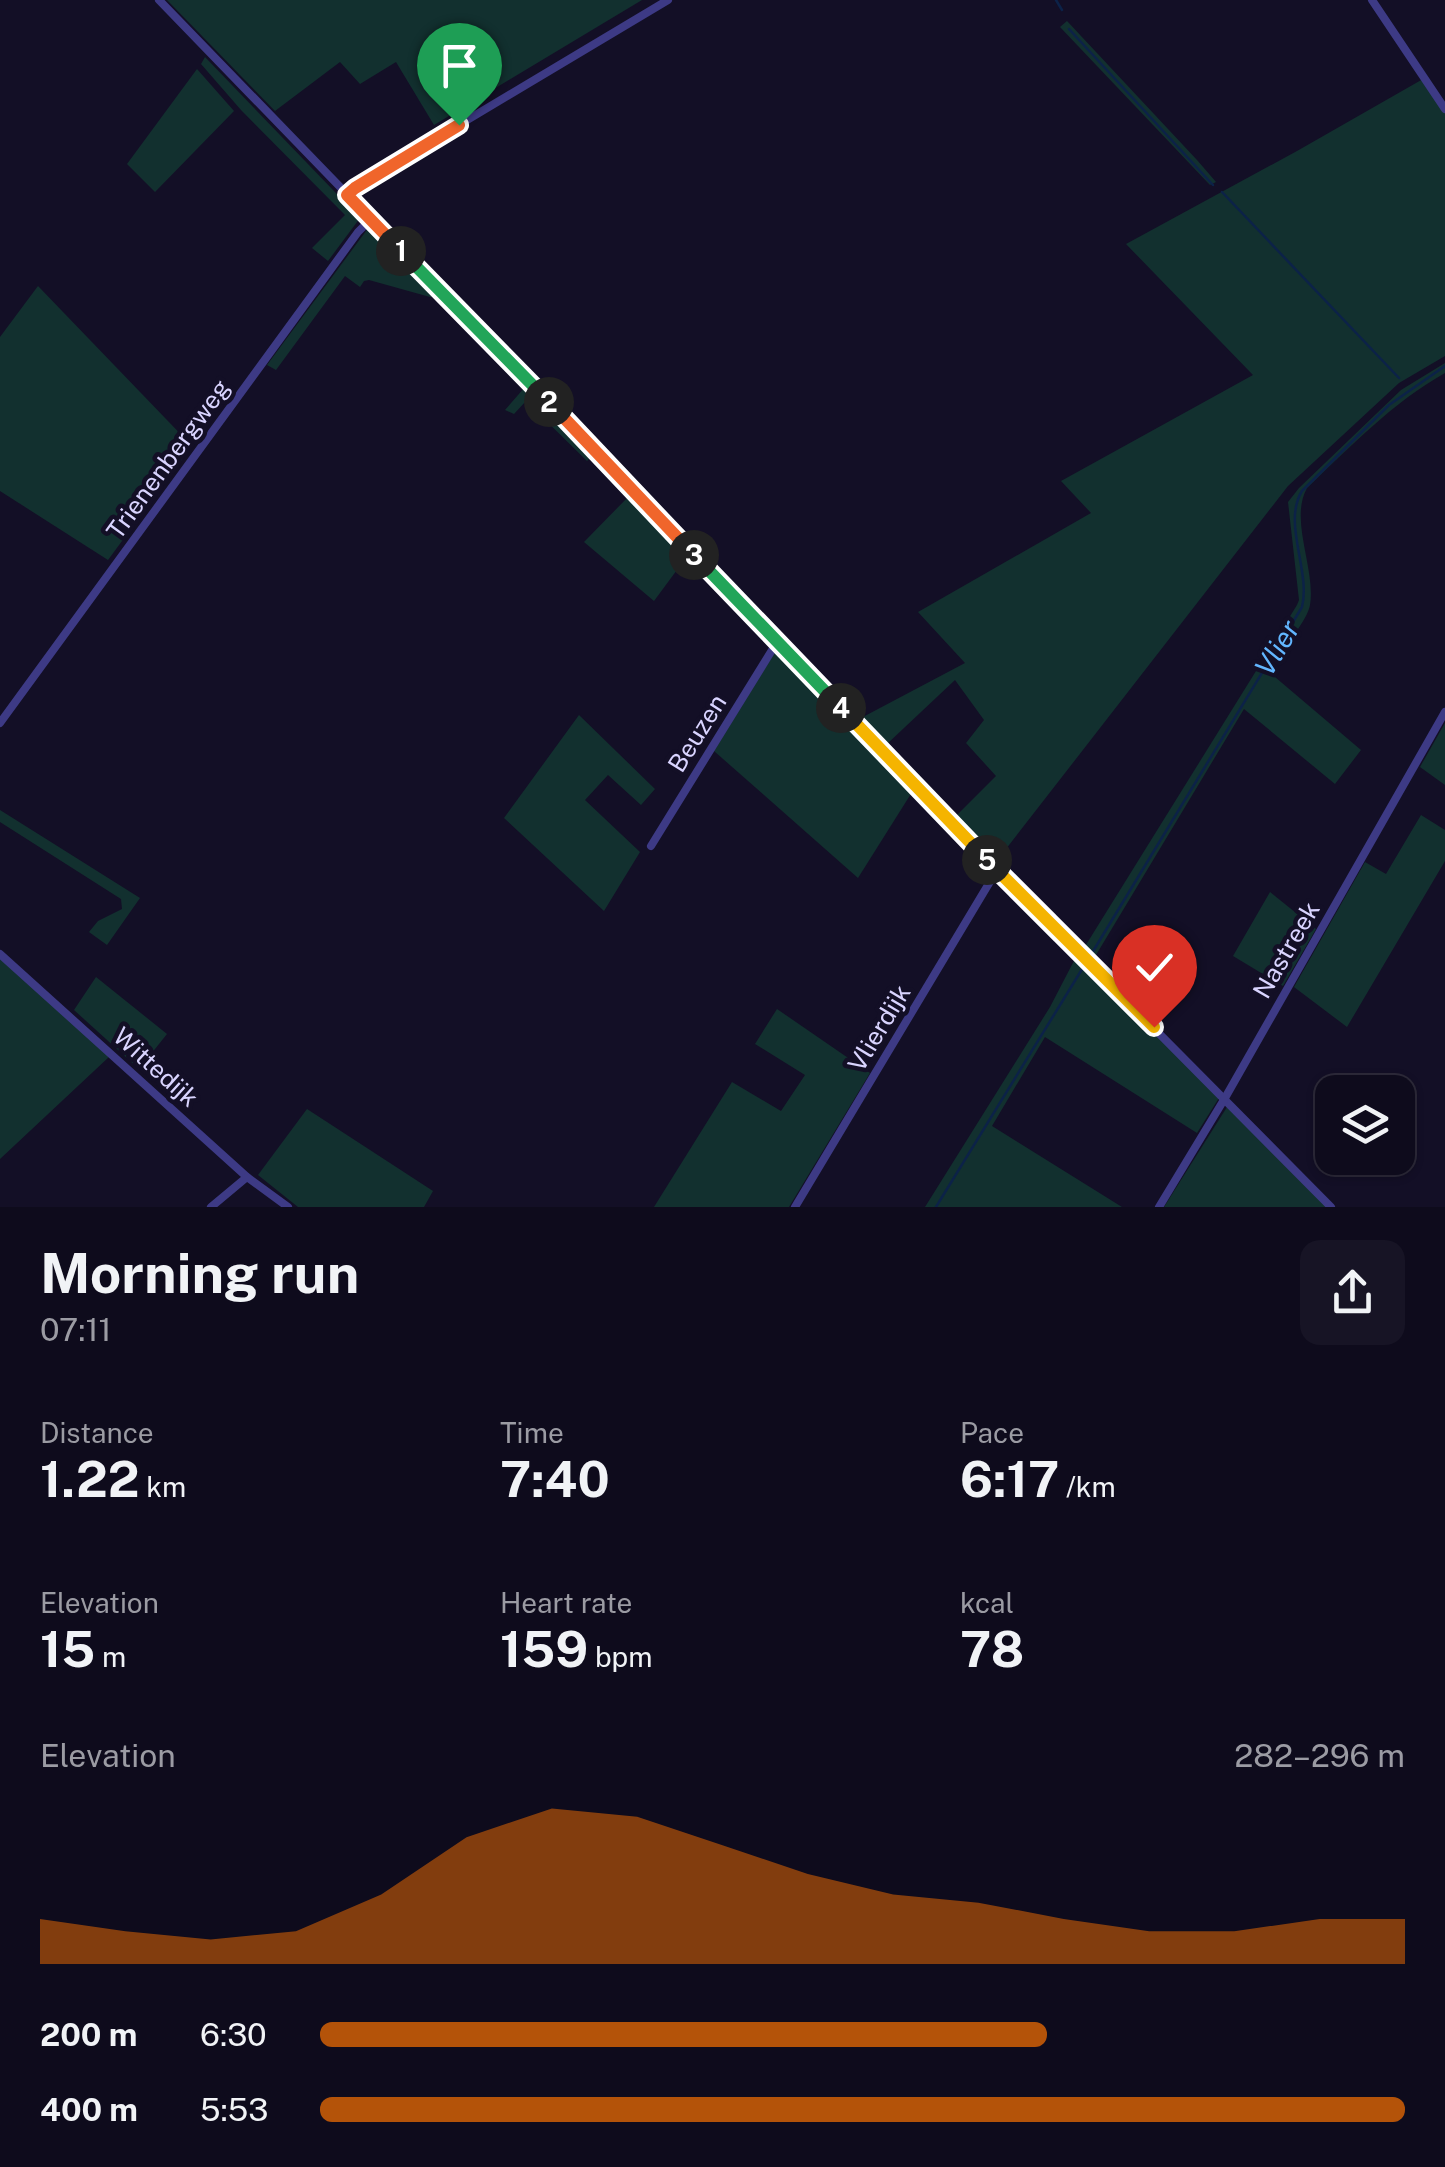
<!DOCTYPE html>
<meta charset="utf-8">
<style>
:root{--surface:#0e0b1c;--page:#171425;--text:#f1f3f6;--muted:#9b9ba3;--line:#2e2b3b;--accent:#b45309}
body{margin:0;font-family:"Public Sans",sans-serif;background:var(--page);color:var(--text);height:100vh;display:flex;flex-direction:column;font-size:38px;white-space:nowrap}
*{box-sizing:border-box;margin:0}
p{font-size:32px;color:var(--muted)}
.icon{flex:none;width:55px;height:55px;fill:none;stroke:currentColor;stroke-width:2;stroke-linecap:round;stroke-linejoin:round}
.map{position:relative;height:1207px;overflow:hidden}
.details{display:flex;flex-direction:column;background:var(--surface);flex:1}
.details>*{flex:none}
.buttons{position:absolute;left:1315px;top:1075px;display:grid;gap:20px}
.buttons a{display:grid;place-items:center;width:100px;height:100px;border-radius:20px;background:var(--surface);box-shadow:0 2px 8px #0004,0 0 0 2px var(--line);font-size:50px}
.pin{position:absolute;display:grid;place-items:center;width:85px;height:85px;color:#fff;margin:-102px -42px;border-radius:50% 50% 50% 0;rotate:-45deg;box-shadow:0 0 10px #0007}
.pin .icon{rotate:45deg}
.km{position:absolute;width:50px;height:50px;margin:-25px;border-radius:50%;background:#222;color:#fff;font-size:28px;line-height:50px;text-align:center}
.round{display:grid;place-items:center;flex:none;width:105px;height:105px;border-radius:20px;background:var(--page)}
.summary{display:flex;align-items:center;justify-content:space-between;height:170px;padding:0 40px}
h1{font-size:55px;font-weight:700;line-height:75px}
.metrics{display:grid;grid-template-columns:repeat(3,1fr);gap:15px;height:170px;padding:10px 40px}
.metrics div{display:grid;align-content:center}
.metrics b{font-size:50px;font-weight:700}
.metrics small{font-size:28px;font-weight:400}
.metrics p{font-size:28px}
.chart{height:280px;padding:20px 40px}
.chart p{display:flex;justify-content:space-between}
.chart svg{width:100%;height:180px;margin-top:10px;fill:var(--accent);opacity:.7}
ul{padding:0 40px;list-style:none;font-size:32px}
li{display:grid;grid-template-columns:160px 120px 1fr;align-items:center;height:75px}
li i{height:25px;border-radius:12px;background:var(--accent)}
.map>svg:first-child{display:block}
</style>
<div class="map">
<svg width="1445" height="1207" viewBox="0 0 1445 1207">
<rect width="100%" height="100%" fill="#130f26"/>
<g fill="#12302f">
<polygon points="167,0 642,0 434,125 396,62 360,84 340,62 275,111"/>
<polygon points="1067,21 1197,160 1216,182 1210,185 1060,27"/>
<polygon points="205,57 360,218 328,261 312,248 345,215 241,110 201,64"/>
<polygon points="197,69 234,111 155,192 127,164"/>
<polygon points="1423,79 1445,113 1445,356 1399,383 1288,486 999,858 957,815 996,776 966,743 984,720 955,680 887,744 861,718 965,663 918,612 1091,513 1061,481 1253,375 1126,244 1297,151"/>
<polygon points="369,227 438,297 430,297 369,280 364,281 360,287 345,276 276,370 267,365"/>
<polygon points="38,286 192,446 108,560 0,491 0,337"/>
<path d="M1445 363V373C1393 402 1349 448 1307 488 1289 520 1316 569 1310 605 1308 620 1278 656 1268 671L1361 750 1335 784 1244 709 1096 955 1084 948 1297 605 1299 600 1288 502 1299 488 1401 390Z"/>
<polygon points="525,387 592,456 587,461 526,401 514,414 505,410"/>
<polygon points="630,495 688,555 654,601 584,542"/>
<polygon points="777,649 914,789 858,878 714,751"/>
<polygon points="579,715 655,789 641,805 608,775 585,800 640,852 604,911 504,818"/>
<polygon points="1445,723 1445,785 1420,767"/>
<polygon points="0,810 140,898 107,945 89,932 98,921 122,909 121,899 0,822"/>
<polygon points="1421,815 1445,830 1445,861 1347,1027 1294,987 1365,862 1386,874"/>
<polygon points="1270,892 1316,929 1283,986 1233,956"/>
<polygon points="1077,955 1219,1098 1197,1133 1045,1037 992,1126 1122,1207 925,1207 1050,1007"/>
<polygon points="0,956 110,1056 0,1159"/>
<polygon points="96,977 167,1034 139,1069 74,1010"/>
<polygon points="777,1009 870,1073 789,1207 654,1207 732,1082 781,1111 805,1075 755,1044"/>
<polygon points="1227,1107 1327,1207 1164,1207"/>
<polygon points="307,1109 433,1191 424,1207 298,1207 258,1175"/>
</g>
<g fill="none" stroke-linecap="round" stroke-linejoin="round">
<g stroke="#0c2248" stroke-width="2.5">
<polyline points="1056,0 1062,10"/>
<polyline points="1069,29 1213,185"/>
<polyline points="1222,192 1399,378"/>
<path d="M1092 953 1302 607C1311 571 1282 523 1302 491L1389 405 1445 366"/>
<polyline points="936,1207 1084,966"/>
</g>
<g stroke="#3d3a85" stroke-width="8">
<polyline points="159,0 526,379 997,870 1331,1207"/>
<polyline points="1372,0 1445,109"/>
<polyline points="347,195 355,187 668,0"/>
<polyline points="0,723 358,232 370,220"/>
<polyline points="651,846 777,642"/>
<polyline points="0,954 247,1177 288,1207"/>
<polyline points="211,1207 247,1177"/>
<polyline points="795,1207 997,870"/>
<polyline points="1159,1207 1225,1098 1445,712"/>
</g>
</g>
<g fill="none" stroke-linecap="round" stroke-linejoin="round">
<defs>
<polyline id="split-1" points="401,251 347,195 355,188 459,125"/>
<polyline id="split-2" points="401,251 549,402"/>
<polyline id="split-3" points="549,402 694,555"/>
<polyline id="split-4" points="694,555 841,708"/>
<polyline id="split-5" points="841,708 987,860"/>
<polyline id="split-6" points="987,860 1154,1027"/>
</defs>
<use href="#split-1" stroke="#fff" stroke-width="20"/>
<use href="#split-2" stroke="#fff" stroke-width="20"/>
<use href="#split-3" stroke="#fff" stroke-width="20"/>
<use href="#split-4" stroke="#fff" stroke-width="20"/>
<use href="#split-5" stroke="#fff" stroke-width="20"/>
<use href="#split-6" stroke="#fff" stroke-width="20"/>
<use href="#split-1" stroke="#f0652b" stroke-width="12"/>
<use href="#split-2" stroke="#22a559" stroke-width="12"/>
<use href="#split-3" stroke="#f0652b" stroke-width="12"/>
<use href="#split-4" stroke="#22a559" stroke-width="12"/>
<use href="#split-5" stroke="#f5b400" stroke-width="12"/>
<use href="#split-6" stroke="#f5b400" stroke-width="12"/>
</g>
<g text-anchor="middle" stroke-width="9" stroke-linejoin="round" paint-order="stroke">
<g font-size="25" fill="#d9d4ff" stroke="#130f26">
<text transform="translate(168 459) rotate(-54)" y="9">Trienenbergweg</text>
<text transform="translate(697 733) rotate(-58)" y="9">Beuzen</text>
<text transform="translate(1286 950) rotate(-60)" y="9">Nastreek</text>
<text transform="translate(879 1028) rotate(-59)" y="9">Vlierdijk</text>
<text transform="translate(156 1067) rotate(42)" y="9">Wittedijk</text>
</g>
<g font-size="28" font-style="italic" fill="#62b6ff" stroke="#130f26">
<text transform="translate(1277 648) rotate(-59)" y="10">Vlier</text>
</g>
</g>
</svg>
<div class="buttons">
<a><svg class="icon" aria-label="layers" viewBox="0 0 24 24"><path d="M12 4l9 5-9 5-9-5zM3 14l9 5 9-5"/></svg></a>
</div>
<div class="pin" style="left:459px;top:125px;background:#1e9e55"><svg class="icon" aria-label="arrive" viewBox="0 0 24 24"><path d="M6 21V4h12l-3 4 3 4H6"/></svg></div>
<div class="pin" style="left:1154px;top:1027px;background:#d93025"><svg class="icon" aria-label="check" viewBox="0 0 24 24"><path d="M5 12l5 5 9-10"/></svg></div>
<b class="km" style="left:401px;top:251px">1</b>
<b class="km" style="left:549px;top:402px">2</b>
<b class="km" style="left:694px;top:555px">3</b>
<b class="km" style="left:841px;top:708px">4</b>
<b class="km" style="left:987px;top:860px">5</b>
</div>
<section class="details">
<div class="summary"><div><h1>Morning run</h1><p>07:11</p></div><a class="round"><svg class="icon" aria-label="share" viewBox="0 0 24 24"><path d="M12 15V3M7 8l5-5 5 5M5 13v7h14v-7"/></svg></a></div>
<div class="metrics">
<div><p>Distance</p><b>1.22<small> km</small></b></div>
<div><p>Time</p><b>7:40</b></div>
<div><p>Pace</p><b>6:17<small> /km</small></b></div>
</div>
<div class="metrics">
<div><p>Elevation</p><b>15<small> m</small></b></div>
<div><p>Heart rate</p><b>159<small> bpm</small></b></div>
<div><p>kcal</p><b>78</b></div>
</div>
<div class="chart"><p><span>Elevation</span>282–296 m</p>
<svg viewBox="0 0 160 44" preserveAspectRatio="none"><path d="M0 44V33L10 36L20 38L30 36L40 27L50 13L60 6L70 8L80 15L90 22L100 27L110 29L120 33L130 36L140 36L150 33L160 33V44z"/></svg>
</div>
<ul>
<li><b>200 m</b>6:30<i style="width:67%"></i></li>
<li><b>400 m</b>5:53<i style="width:100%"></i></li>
</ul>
</section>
